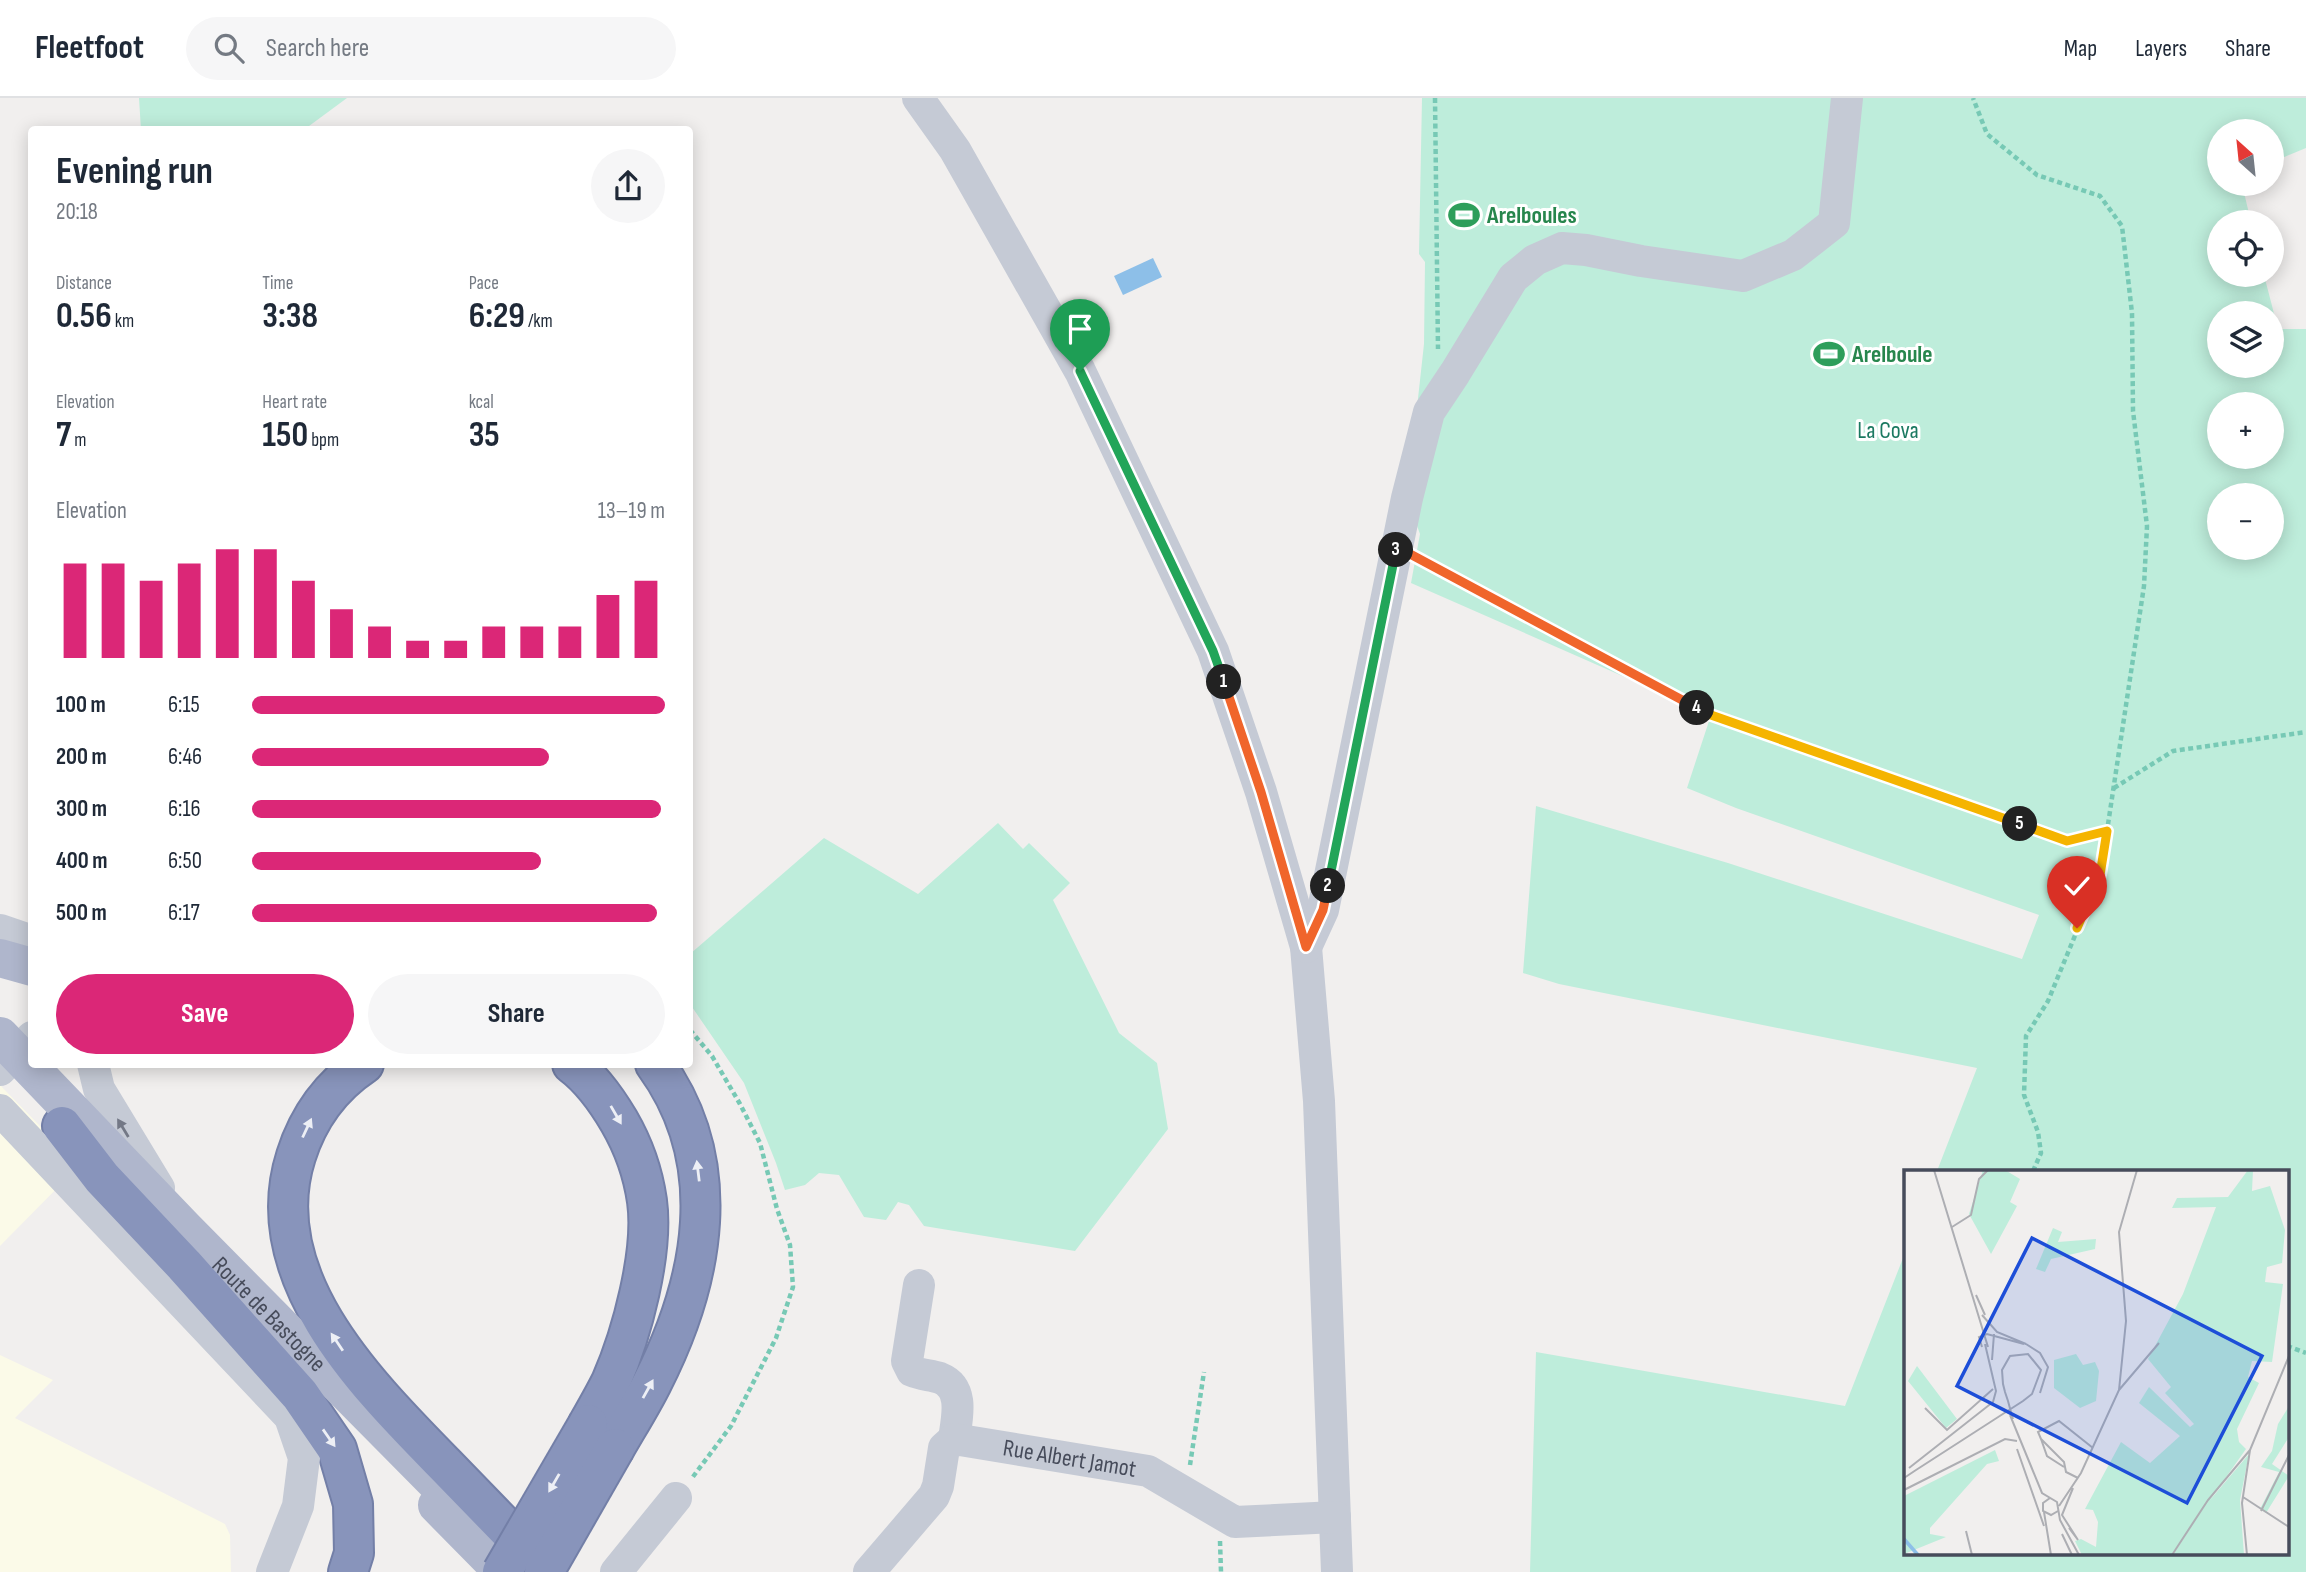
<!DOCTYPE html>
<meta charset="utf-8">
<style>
:root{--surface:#fff;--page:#f6f6f7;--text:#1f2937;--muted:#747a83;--line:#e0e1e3;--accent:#db2777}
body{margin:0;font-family:"Sofia Sans Condensed",sans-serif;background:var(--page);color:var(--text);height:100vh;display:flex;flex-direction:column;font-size:26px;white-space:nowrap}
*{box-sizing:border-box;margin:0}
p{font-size:23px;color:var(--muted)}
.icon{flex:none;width:38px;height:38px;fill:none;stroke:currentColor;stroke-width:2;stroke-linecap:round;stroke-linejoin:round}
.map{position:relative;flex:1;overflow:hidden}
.panel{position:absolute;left:28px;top:28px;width:665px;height:942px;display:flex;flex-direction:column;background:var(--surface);border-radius:7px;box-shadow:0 4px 18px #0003}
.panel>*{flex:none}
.needle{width:46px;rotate:333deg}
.controls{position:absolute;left:2207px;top:21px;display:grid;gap:14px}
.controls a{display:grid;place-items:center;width:77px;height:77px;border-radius:50%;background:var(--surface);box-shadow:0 4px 18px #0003;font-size:35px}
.pin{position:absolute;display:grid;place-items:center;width:60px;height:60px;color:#fff;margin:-72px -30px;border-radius:50% 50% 50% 0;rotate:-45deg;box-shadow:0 0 7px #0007}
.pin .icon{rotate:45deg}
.km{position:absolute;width:35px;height:35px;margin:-18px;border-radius:50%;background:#222;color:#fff;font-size:19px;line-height:35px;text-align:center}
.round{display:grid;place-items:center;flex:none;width:74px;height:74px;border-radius:37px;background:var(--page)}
.summary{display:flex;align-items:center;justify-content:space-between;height:119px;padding:0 28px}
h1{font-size:38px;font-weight:700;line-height:52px}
.metrics{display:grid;grid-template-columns:repeat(3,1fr);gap:10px;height:119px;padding:7px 28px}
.metrics div{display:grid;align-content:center}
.metrics b{font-size:35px;font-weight:700}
.metrics small{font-size:19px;font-weight:400}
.metrics p{font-size:19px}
.chart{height:196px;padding:14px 28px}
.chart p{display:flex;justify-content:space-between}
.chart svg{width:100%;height:126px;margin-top:7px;stroke:var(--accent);stroke-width:6}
.button{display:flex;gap:14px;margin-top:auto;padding:14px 28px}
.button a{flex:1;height:80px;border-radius:42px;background:var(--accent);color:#fff;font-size:28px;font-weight:700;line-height:80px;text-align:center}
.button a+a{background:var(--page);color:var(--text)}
ul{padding:0 28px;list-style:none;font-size:23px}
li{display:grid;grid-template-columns:112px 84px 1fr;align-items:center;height:52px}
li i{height:18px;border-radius:9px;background:var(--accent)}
header{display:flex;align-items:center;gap:42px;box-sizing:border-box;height:98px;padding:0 35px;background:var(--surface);border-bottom:2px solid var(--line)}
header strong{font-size:33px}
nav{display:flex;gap:38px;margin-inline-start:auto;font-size:24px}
.search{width:490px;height:63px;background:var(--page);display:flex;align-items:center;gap:18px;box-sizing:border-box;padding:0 24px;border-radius:38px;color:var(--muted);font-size:26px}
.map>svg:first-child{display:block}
</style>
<header>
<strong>Fleetfoot</strong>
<div class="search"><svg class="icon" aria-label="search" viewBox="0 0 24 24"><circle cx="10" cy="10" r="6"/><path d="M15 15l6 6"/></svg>Search here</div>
<nav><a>Map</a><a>Layers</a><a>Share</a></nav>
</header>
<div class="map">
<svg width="2306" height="1474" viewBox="0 0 2306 1474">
<rect width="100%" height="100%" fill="#f1efee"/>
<g fill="#fbfae8">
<polygon points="0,987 79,1068 0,1148"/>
<polygon points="0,1257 53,1282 15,1320 225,1426 230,1437 231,1474 0,1474"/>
</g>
<g fill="#beeddb" fill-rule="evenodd">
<polygon points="139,0 347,0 305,31 141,32"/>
<path d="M1422 0H2306V50L2272 64V33H2219V86H2242L2251 124H2219V177H2264L2278 231H2306V1474H1530L1536 1254 1845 1308 1905 1155V1455H2287V1073H1937L1977 970 1559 886 1523 875 1536 708 1728 765 2022 861 2039 817 1736 710 1687 690 1711 617 1411 485 1420 436 1407 400 1424 246 1425 164 1419 156ZM2219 215H2272V268H2219ZM2219 306H2272V359H2219ZM2219 397H2272V450H2219Z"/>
<polygon points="998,725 1023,751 1029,745 1070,785 1053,802 1119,935 1157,965 1168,1031 1075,1153 924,1128 909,1107 898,1104 886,1122 864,1119 839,1077 819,1075 805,1087 785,1092 776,1065 744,985 690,906 690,856 824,740 918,796"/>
</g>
<polygon fill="#8dbfe8" points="1153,160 1162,179 1123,197 1114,178"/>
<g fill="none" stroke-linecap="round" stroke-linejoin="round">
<defs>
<g id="highway">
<path d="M364 966C331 988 308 1020 296 1058 257 1180 369 1289 446 1368 478 1401 510 1434 542 1467"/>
<path d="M572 966C592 981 606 1001 619 1023 633 1047 643 1075 647 1103 654 1154 632 1236 611 1284 604 1298 596 1312 588 1326"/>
<polyline points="62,1028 102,1080 184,1167 300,1297 337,1351 353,1406 354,1455 348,1474"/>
<path d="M615 1350C627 1329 641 1307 652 1285 704 1183 727 1065 655 966"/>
</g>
</defs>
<use href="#highway" stroke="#737fa7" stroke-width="42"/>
<g stroke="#77c9b5" stroke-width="4.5" stroke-dasharray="5 3.5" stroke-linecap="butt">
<polyline points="1435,0 1438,251"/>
<polyline points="1419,461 1711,617 2067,743 2107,733 2144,488 2147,428 2133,313 2132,215 2122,128 2100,98 2037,77 1987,36 1973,0"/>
<polyline points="2114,690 2173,653 2306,634"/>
<polyline points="690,932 712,958 740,1006 760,1045 777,1111 790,1147 793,1189 776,1240 731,1328 692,1380"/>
<polyline points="2033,1073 2041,1055 2038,1034 2024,997 2026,938 2048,903 2100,777 2107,733"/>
<polyline points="2287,1248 2306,1255"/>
<polyline points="1190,1367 1204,1274"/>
<polyline points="1220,1443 1221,1474"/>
</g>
<g stroke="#c5cad5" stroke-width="32">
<polyline points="918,0 955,52 1080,273 1213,553 1261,694 1306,849 1319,1003 1337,1474"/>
<polyline points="0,832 32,843"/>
<polyline points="1306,849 1323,812 1407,400 1429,314 1455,275 1513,180 1535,162 1562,150 1586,152 1641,163 1743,178 1793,157 1834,125 1847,0"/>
<polyline points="93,966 99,991 159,1090"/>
<polyline points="0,972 32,939"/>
<polyline points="0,1012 290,1319 304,1360 298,1408 272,1474"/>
<path d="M919 1187 907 1263 912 1273C921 1277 931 1277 940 1280 965 1290 957 1320 954 1341"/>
<polyline points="616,1474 676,1400"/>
<path id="s1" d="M869 1474 934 1398 938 1388 944 1350 954 1341 1148 1373 1235 1424 1335 1419"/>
</g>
<g stroke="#afb6cc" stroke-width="38">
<polyline points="0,860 32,869"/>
<path id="s2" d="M0 938 184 1130 468 1417"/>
<polyline points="437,1407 503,1474"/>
</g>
<use href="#highway" stroke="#8894bb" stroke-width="38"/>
<defs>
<g id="highway-bridge">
<polyline points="502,1474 588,1326"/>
<polyline points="544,1474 615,1350"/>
</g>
</defs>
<use href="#highway-bridge" stroke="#737fa7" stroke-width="42" stroke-linecap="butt"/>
<use href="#highway-bridge" stroke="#8894bb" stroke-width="38"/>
</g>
<defs><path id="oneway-solid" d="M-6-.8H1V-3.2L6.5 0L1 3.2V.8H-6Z" transform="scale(1.75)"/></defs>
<g fill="#edeff5">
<use href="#oneway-solid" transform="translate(616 1017) rotate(60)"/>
<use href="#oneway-solid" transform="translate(307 1030) rotate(-65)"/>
<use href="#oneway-solid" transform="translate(698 1073) rotate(-97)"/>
<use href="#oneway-solid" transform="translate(337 1244) rotate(-124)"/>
<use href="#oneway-solid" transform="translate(648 1291) rotate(-61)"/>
<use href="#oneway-solid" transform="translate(329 1340) rotate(55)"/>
<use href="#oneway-solid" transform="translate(554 1385) rotate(120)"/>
</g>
<use fill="#737886" href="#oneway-solid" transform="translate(123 1030) rotate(-121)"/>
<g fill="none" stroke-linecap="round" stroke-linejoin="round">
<defs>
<polyline id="split-1" points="1080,273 1213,553 1224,584"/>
<polyline id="split-2" points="1224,584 1261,694 1306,849 1323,812 1328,788"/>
<polyline id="split-3" points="1328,788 1396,452"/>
<polyline id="split-4" points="1396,452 1397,449 1697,610"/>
<polyline id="split-5" points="1697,610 1711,617 2020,726"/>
<polyline id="split-6" points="2020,726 2067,743 2107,733 2100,777 2077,830"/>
</defs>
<use href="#split-1" stroke="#fff" stroke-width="14"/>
<use href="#split-2" stroke="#fff" stroke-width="14"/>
<use href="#split-3" stroke="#fff" stroke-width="14"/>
<use href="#split-4" stroke="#fff" stroke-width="14"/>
<use href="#split-5" stroke="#fff" stroke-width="14"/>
<use href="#split-6" stroke="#fff" stroke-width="14"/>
<use href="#split-1" stroke="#22a559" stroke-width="9"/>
<use href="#split-2" stroke="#f0652b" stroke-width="9"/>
<use href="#split-3" stroke="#22a559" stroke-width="9"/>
<use href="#split-4" stroke="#f0652b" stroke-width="9"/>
<use href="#split-5" stroke="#f5b400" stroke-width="9"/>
<use href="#split-6" stroke="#f5b400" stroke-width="9"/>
</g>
<defs>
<symbol id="stadium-bare" viewBox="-9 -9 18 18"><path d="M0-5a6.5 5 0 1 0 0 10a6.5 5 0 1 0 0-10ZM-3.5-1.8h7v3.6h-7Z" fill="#2e9e5b" stroke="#fff" stroke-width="2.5" paint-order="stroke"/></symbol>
</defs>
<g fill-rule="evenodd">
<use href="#stadium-bare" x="1442" y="95" width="44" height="44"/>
<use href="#stadium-bare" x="1807" y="234" width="44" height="44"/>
</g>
<g text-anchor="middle" stroke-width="6" stroke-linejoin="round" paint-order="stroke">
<g font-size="24" font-weight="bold" fill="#27864d" stroke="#fff" text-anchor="start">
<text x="1487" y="125">Arelboules</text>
<text x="1852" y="264">Arelboule</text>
</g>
<g font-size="24" fill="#1b7961" stroke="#fff">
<text x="1888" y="340">La Cova</text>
</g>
<g font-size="24" fill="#474c5b" stroke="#fff">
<text dy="8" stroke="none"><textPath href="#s2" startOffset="387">Route de Bastogne</textPath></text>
<text dy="8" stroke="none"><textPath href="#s1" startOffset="280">Rue Albert Jamot</textPath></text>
</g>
</g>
<g transform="translate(1904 1072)">
<rect width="385" height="385" fill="#f1efee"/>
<path d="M79 0H101L116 9 106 32 113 36 87 84 65 44ZM344 0H349L348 21 366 16 381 60 378 93 363 97 362 104 361 112 379 114 368 192 348 191 344 207 355 213 333 259 335 272 342 279 267 385H178L171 371 177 369 192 377 194 352 189 340 181 339 217 272 246 293 276 266 235 233 245 217 286 257 290 254 261 223 267 217 244 189 279 124 312 37 268 38 273 28 324 27ZM149 58 158 62 154 72 192 69 191 79 147 89 141 102 132 99ZM172 184 179 195 191 192 195 201 192 231 176 238 150 218V190ZM13 196 53 249 42 258 4 211ZM385 236V267L368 294 385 306 362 343 356 339 375 302 357 297 368 281 374 254ZM91 280 95 291 83 294 26 358V364L42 367 0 384V326ZM345 284 336 330 340 385H269L300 337Z" fill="#beeddb"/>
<path fill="none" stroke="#8dbfe8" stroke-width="3.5" d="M0 369 14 385"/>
<path fill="none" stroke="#adaeb3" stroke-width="2" d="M30 0 84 177M48 57 67 45 75 9 84 0M72 125 81 145M78 145 93 162 122 174M122 174 136 183 144 197 136 223M78 177 75 167 83 164 120 174M88 190 90 164M215 220 255 173M21 238 43 260 89 219M106 245 138 323 153 332 156 350 175 385M137 269 134 262 155 251 189 278M113 279 140 356M160 297 143 286 137 269 160 292 162 302 174 308M5 298 89 232 92 221 81 174M0 308 12 300 88 251 119 231 128 224 137 200 124 184 106 186 98 200 99 214 101 222 104 231 108 246 109 249M0 320 101 269 113 271M339 327 385 357M146 328 139 333V341L147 345 154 341M155 336 177 303 215 220 222 151 215 62 233 0M357 341 385 285M140 342 147 385M165 358 174 370 158 345 169 318M62 361 68 385M158 364 168 385M268 385 304 330 346 280M343 385 338 333 346 280 385 186"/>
<path fill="#1d4ed8" fill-opacity="0.15" stroke="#1d4ed8" stroke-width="3.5" d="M128 68 358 186 283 333 53 216Z"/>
<rect width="385" height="385" fill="none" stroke="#474c5b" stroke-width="3.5"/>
</g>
</svg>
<div class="controls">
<a><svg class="needle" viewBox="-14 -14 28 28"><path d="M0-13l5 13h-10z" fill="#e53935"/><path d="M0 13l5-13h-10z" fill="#747a83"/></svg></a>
<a><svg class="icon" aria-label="locate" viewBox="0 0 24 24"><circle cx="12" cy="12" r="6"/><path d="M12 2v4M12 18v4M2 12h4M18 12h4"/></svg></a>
<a><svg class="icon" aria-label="layers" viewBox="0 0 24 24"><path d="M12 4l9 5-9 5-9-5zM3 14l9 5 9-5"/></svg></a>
<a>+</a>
<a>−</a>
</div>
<div class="pin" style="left:1080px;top:273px;background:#1e9e55"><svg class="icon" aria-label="arrive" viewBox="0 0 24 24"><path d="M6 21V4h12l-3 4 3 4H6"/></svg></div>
<div class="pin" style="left:2077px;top:830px;background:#d93025"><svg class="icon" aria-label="check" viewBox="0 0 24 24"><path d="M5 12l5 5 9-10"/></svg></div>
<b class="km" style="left:1224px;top:584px">1</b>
<b class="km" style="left:1328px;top:788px">2</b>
<b class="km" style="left:1396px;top:452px">3</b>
<b class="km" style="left:1697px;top:610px">4</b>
<b class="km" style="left:2020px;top:726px">5</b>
<section class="panel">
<div class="summary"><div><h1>Evening run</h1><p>20:18</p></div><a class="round"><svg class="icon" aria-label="share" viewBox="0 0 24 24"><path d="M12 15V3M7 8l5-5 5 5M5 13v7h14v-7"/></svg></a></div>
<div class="metrics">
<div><p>Distance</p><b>0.56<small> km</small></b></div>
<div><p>Time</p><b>3:38</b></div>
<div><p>Pace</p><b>6:29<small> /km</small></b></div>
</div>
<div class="metrics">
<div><p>Elevation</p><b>7<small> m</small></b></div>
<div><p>Heart rate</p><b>150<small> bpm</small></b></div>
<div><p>kcal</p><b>35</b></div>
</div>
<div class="chart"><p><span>Elevation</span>13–19 m</p>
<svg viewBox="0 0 160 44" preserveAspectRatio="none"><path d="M5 44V11M15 44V11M25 44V17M35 44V11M45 44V6M55 44V6M65 44V17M75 44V27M85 44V33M95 44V38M105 44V38M115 44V33M125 44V33M135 44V33M145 44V22M155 44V17"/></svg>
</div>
<ul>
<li><b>100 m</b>6:15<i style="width:100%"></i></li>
<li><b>200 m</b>6:46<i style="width:72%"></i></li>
<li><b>300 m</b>6:16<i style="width:99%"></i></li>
<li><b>400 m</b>6:50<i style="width:70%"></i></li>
<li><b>500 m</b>6:17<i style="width:98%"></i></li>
</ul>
<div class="button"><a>Save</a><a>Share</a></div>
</section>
</div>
